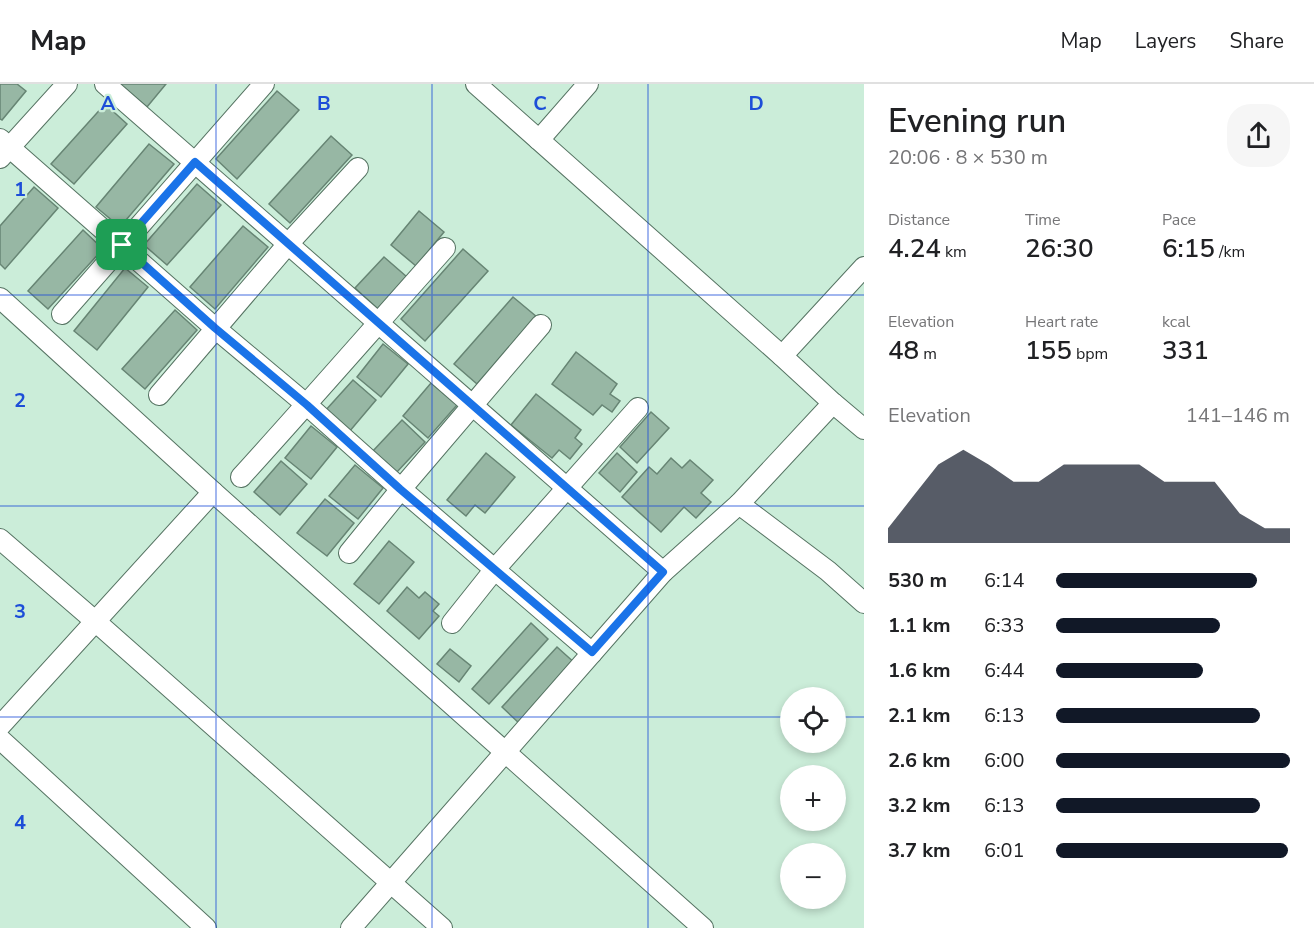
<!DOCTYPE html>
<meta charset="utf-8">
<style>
:root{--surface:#fff;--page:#f6f6f6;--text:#202124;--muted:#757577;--line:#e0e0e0;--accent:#111827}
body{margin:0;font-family:"Nunito Sans",sans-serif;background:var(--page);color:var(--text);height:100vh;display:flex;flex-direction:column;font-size:22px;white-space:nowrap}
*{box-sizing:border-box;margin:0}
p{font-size:20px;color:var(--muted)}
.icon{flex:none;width:33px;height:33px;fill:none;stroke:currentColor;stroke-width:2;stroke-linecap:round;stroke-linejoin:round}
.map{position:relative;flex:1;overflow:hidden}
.sheet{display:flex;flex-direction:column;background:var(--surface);width:450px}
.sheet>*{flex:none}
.tools{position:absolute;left:780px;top:603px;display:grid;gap:12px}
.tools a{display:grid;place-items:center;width:66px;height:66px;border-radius:50%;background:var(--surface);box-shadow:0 3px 9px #0003;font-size:30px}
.pin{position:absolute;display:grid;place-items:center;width:51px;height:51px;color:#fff;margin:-26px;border-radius:12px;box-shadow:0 3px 9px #0006}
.round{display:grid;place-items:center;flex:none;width:63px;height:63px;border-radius:24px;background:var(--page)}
.overview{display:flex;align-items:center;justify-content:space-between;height:102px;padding:0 24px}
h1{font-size:33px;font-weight:600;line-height:45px}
.stats{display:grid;grid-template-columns:repeat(3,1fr);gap:9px;height:102px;padding:6px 24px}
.stats div{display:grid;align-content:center}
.stats b{font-size:26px;font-weight:600}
.stats small{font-size:16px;font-weight:400}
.stats p{font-size:16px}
.chart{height:168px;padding:12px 24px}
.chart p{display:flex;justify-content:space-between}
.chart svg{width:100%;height:108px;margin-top:6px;fill:var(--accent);opacity:.7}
ul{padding:0 24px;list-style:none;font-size:20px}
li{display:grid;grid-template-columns:96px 72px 1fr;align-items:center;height:45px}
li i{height:15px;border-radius:8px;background:var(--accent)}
header{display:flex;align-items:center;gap:36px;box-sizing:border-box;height:84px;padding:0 30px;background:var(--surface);border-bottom:2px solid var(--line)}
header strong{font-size:28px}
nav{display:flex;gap:33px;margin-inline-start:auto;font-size:21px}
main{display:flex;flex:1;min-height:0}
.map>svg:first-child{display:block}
</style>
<header>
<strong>Map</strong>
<nav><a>Map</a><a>Layers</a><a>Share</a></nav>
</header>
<main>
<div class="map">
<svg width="864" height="844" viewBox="0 0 864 844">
<rect width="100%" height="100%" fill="#cbedd9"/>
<g fill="#97b7a4" stroke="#678574" stroke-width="1.5">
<polygon points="0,0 17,0 26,7 2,36 0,35"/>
<polygon points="122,0 166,0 147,23 121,1"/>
<polygon points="277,7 299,26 237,95 216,75"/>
<polygon points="105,20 127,40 74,100 51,80"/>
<polygon points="331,52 352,71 290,139 269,120"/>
<polygon points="149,60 174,80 120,143 96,123"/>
<polygon points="197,100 221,121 167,181 144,161"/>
<polygon points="34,103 58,124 5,185 0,180 0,142"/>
<polygon points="419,127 444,148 416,182 391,161"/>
<polygon points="243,142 268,163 215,225 190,203"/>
<polygon points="83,146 103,165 48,225 28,207"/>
<polygon points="463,165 488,187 425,257 401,235"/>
<polygon points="384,173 407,193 378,225 355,204"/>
<polygon points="125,184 148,203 97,266 74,247"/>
<polygon points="513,213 537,233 477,300 454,280"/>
<polygon points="175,226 197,246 145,305 122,285"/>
<polygon points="383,260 408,280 381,313 357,293"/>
<polygon points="576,268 617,300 610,310 620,317 612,328 602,321 593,331 552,300"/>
<polygon points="353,296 376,316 349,348 325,327"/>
<polygon points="431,299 457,321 428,354 403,332"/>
<polygon points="536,310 581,346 575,354 582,360 570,375 559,366 552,374 511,341"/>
<polygon points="651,328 669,344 637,379 620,363"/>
<polygon points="402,336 425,358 396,389 372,368"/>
<polygon points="311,342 337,363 311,395 285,374"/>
<polygon points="486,369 515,393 485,429 475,421 466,432 447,416"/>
<polygon points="617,369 637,388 620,408 599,389"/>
<polygon points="671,374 682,384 690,376 713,396 701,409 711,418 696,434 684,423 661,448 622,413 649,383 657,390"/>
<polygon points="281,377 307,400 280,431 254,408"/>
<polygon points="355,381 383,404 358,435 329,412"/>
<polygon points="325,415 354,439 327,472 297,449"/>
<polygon points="389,457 414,478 379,520 354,500"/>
<polygon points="407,503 419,514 425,508 439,520 433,527 439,532 419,555 387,527"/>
<polygon points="531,539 548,555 489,620 472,605"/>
<polygon points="557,563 577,581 521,641 502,623"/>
<polygon points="450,565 471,582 459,598 437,580"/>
</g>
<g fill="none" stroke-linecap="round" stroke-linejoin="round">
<defs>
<g id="minor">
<polyline points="105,0 663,488"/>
<polyline points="476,0 782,272 833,319 864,345"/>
<polyline points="0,55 215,244 307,321 401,405 592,569"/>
<polyline points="539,56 588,0"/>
<polyline points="0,74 67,0"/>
<polyline points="0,214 213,408 703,844"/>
<polyline points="62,230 264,0"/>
<polyline points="782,272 864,183"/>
<polyline points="159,311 288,160 358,84"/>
<path d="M241 393C310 317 377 240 445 164"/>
<polyline points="739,420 828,487 864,519"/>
<polyline points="0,455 95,537 442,844"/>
<polyline points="349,469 401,405 541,241"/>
<polyline points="452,539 495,485 638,324"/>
<polyline points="0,642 213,408"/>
<polyline points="0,655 206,844"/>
<polyline points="351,844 663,488 739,420 833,319"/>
</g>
</defs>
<use href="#minor" stroke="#557362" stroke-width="22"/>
<use href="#minor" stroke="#fff" stroke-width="20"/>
</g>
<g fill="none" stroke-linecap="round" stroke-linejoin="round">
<defs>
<polygon id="route" points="195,78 663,488 592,568 400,405 307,321 215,244 122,161"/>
</defs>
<use href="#route" stroke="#fff" stroke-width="12"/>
<use href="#route" stroke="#1a73e8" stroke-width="8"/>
</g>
<path fill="none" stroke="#1d4ed8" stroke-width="1.5" stroke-opacity="0.55" d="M216 0V844M432 0V844M648 0V844M0 211H864M0 422H864M0 633H790M836 633H864"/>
<g font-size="20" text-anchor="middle" font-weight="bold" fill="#1d4ed8" stroke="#cbedd9" stroke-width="4.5" stroke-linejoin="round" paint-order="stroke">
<text x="108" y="26">A</text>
<text x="324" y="26">B</text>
<text x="540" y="26">C</text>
<text x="756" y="26">D</text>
<text x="20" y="112">1</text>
<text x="20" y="323">2</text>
<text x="20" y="534">3</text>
<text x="20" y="745">4</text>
</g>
</svg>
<div class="tools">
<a><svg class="icon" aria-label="locate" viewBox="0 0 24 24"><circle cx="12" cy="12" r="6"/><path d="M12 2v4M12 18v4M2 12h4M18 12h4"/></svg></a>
<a>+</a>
<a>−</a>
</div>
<div class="pin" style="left:122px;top:161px;background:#1e9e55"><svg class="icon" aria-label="arrive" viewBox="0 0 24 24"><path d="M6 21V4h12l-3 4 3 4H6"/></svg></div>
</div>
<section class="sheet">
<div class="overview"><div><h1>Evening run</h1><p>20:06 · 8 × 530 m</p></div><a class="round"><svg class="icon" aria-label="share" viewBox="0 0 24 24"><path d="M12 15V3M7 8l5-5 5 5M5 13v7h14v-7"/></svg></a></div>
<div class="stats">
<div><p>Distance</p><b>4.24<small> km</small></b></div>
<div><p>Time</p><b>26:30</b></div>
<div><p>Pace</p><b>6:15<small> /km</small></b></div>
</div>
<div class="stats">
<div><p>Elevation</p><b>48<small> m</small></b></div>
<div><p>Heart rate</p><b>155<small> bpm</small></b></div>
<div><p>kcal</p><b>331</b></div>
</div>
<div class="chart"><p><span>Elevation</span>141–146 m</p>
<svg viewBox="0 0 160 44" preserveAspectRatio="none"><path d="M0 44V38L10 25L20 12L30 6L40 12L50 19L60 19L70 12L80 12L90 12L100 12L110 19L120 19L130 19L140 32L150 38L160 38V44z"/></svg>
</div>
<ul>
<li><b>530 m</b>6:14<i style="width:86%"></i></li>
<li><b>1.1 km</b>6:33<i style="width:70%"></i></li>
<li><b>1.6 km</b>6:44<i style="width:63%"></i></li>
<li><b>2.1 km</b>6:13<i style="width:87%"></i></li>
<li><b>2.6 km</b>6:00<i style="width:100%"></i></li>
<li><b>3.2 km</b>6:13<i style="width:87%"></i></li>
<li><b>3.7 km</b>6:01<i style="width:99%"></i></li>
</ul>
</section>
</main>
